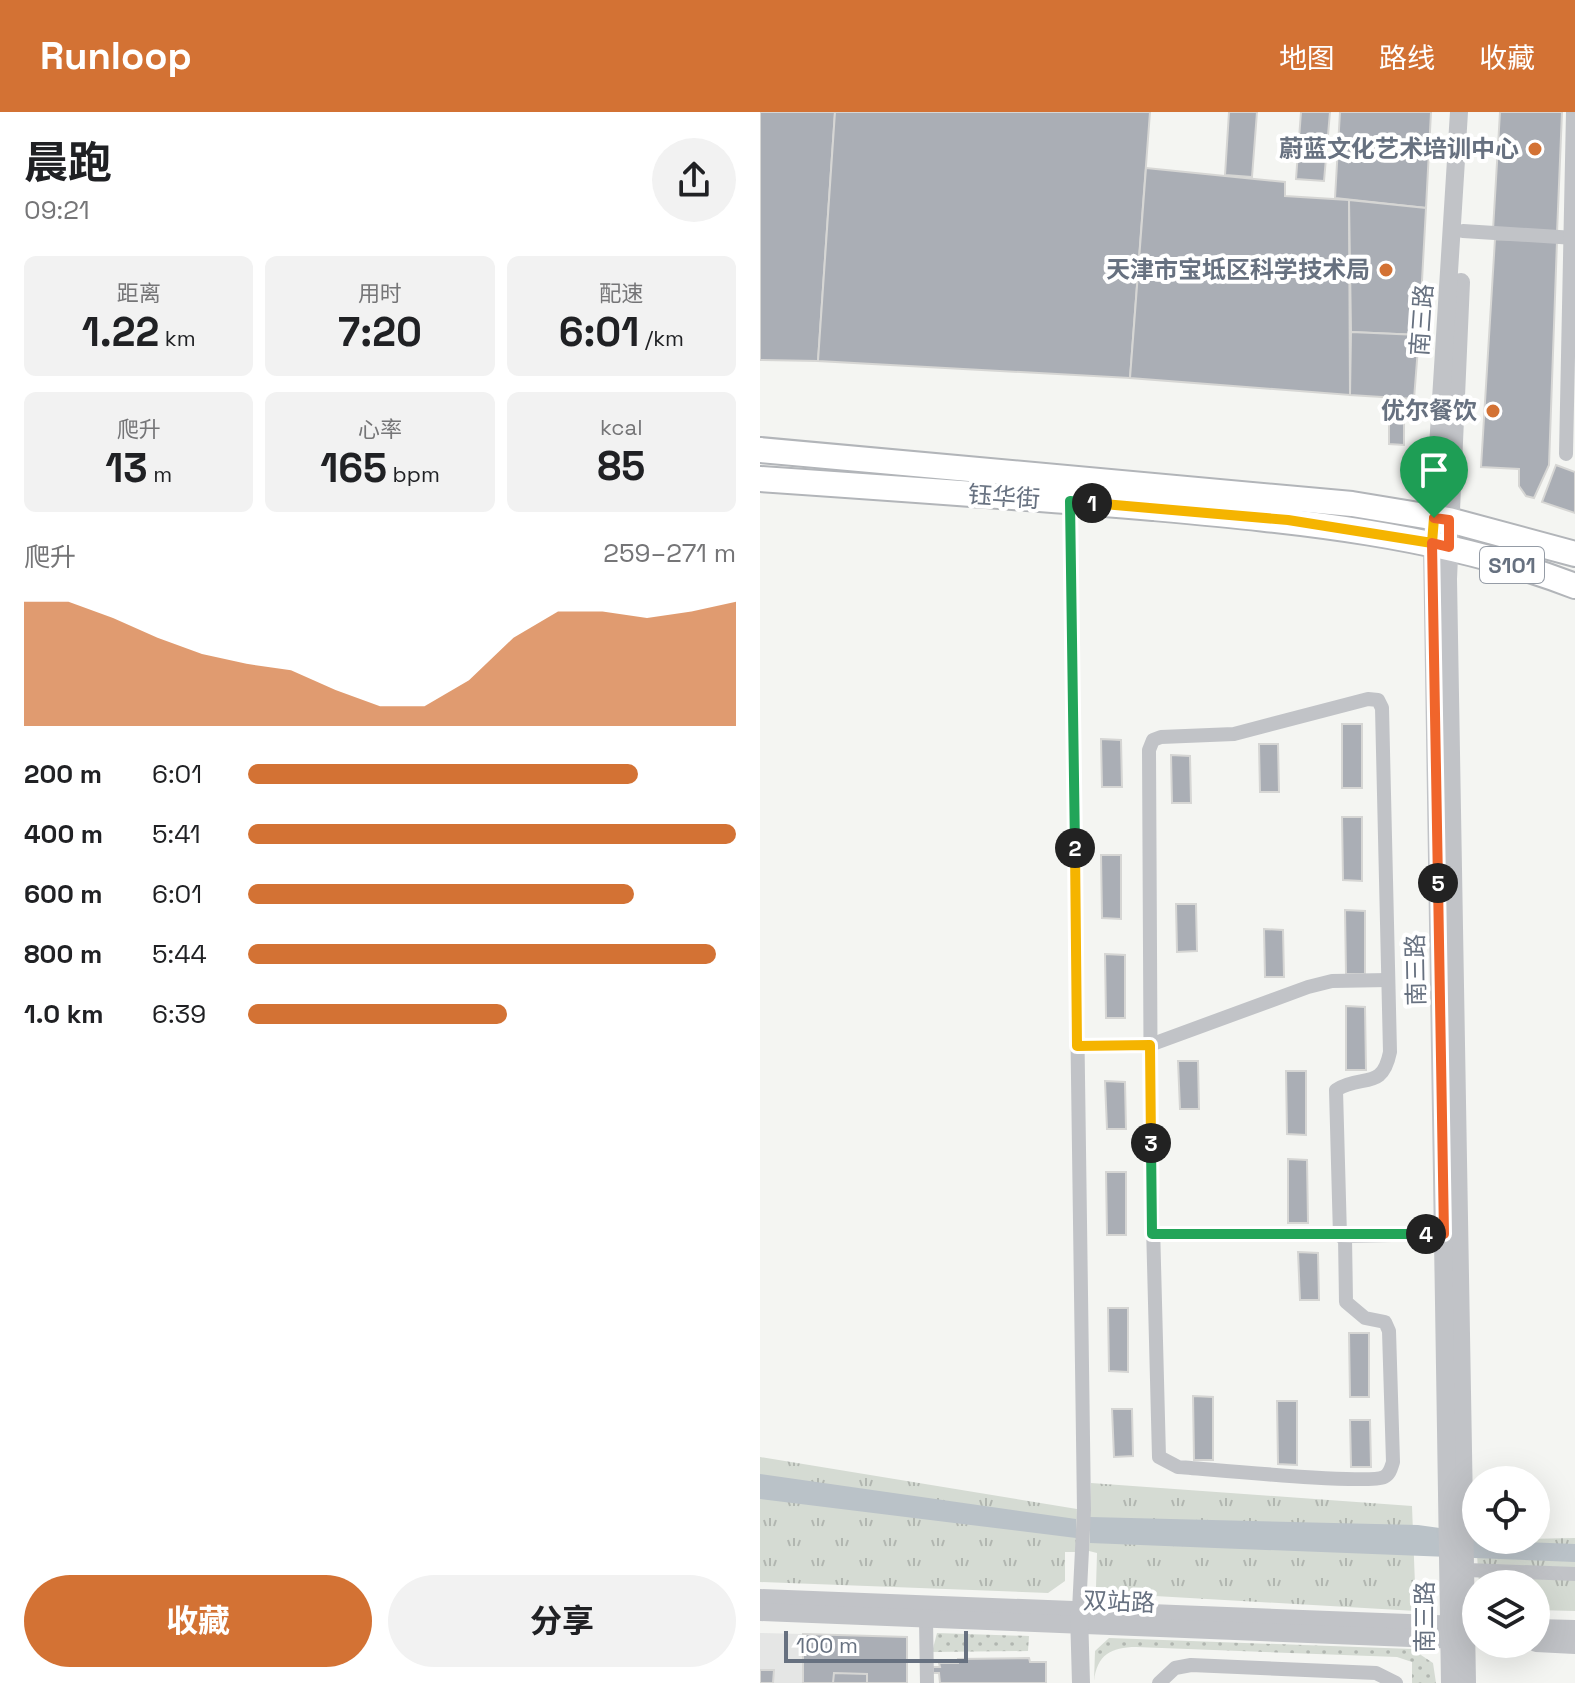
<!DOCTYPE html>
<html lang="zh">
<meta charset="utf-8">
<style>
:root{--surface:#fff;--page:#f2f2f2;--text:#202124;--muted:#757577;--accent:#d37234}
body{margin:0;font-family:"Space Grotesk","Noto Sans SC",sans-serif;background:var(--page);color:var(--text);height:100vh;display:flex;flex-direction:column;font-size:30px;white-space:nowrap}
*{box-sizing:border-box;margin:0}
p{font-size:26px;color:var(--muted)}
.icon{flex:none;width:44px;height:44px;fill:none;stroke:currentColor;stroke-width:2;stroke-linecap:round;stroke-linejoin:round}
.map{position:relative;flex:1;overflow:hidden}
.side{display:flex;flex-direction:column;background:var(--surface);width:760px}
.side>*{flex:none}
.fabs{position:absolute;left:702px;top:1354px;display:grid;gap:16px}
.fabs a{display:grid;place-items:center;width:88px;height:88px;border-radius:50%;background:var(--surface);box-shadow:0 8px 32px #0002;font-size:40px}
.scale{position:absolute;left:24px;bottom:20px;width:184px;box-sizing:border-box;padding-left:8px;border:4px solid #677180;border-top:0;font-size:22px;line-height:28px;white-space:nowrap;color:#677180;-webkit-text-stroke:6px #fff;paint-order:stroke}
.pin{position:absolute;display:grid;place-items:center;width:68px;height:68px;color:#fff;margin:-82px -34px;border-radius:50% 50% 50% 0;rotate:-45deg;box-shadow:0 0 8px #0007}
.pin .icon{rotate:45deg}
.km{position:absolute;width:40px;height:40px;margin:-20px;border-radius:50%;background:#222;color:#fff;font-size:22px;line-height:40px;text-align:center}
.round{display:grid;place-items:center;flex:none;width:84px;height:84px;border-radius:42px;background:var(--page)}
.summary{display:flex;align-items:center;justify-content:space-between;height:136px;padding:0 24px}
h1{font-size:44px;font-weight:700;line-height:60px}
.metrics{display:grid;grid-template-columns:repeat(3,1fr);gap:12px;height:136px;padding:8px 24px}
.metrics div{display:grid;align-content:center;border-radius:12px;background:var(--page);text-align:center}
.metrics b{font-size:40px;font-weight:700}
.metrics small{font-size:22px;font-weight:400}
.metrics p{font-size:22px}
.chart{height:224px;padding:16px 24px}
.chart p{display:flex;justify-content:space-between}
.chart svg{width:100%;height:144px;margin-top:8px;fill:var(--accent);opacity:.7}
.button{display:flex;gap:16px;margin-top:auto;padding:16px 24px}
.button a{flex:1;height:92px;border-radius:48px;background:var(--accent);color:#fff;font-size:32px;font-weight:700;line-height:92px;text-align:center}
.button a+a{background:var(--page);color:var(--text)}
ul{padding:0 24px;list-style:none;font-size:26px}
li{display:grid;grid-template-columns:128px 96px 1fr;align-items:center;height:60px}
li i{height:20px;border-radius:10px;background:var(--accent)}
header{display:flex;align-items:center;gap:48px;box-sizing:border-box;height:112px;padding:0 40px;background:var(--accent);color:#fff}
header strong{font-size:38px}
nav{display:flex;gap:44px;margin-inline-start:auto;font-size:28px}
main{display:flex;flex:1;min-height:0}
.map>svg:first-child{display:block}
</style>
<header>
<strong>Runloop</strong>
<nav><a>地图</a><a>路线</a><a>收藏</a></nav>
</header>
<main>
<section class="side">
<div class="summary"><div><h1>晨跑</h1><p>09:21</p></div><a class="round"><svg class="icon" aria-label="share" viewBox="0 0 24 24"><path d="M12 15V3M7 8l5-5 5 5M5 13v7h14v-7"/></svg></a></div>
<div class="metrics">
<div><p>距离</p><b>1.22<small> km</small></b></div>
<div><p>用时</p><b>7:20</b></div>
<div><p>配速</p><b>6:01<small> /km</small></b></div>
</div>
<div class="metrics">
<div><p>爬升</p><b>13<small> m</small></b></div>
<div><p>心率</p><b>165<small> bpm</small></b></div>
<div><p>kcal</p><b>85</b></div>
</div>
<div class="chart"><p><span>爬升</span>259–271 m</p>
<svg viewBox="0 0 160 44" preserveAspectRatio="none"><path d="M0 44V6L10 6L20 11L30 17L40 22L50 25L60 27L70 33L80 38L90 38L100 30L110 17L120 9L130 9L140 11L150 9L160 6V44z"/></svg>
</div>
<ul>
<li><b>200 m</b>6:01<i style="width:80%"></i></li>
<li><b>400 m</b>5:41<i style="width:100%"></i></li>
<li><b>600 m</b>6:01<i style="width:79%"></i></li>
<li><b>800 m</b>5:44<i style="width:96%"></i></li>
<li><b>1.0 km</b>6:39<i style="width:53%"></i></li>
</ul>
<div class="button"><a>收藏</a><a>分享</a></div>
</section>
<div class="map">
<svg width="815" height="1571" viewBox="0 0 815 1571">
<defs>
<pattern id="grass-dots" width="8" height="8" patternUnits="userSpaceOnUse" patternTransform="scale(2)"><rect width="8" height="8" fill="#d5dbd3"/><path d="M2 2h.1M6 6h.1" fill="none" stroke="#b1b6b0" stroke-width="1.8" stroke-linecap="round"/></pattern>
<pattern id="park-tufts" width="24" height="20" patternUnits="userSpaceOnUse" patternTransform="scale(2)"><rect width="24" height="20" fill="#d5dbd3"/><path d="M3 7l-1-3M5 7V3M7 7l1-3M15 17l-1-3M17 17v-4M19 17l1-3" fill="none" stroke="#b1b6b0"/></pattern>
</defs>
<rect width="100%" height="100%" fill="#f4f5f2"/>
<polygon fill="#e5e6e5" points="0,1521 43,1522 43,1571 0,1571"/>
<g fill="url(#grass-dots)">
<polygon points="177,1521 269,1524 268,1539 172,1540"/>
<path d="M349 1526 652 1537 673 1551 676 1571H652V1550L637 1545 376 1535C351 1535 337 1543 334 1569L335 1539Z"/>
</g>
<g fill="url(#park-tufts)">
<polygon points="0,1345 317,1397 316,1440 305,1440 305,1469 288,1481 0,1470"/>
<polygon points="331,1371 652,1394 656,1499 343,1481 336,1475 337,1441 329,1439"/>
<polygon points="715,1413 716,1428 815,1426 815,1499 776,1498 776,1472 719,1472"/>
</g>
<g fill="#bac2c8">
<polygon points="0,1362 316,1407 316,1426 0,1387"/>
<polygon points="330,1405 658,1413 716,1421 716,1428 815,1432 815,1450 330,1431"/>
</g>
<g fill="#aaaeb5" stroke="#d6d6d4" stroke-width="2">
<polygon points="0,0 75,0 58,249 0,248"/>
<polygon points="75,0 390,0 370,266 58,249"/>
<polygon points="469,0 497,0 492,65 465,63"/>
<polygon points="541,0 570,0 564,69 536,67"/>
<polygon points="580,0 671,0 666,96 575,86"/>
<polygon points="740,0 802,0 797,121 733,118"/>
<polygon points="386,56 525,70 525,84 589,88 590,283 370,266"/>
<polygon points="589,88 666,96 659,223 591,220"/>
<polygon points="735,127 797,129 789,353 774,386 766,384 759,374 759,357 721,355"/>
<polygon points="591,220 659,223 654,287 590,283"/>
<polygon points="629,309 644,310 644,333 629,332"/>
<polygon points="796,353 815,360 815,401 782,390"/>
<rect x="582" y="612" width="20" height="64"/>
<polygon points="341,627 361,628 362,675 342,675"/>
<polygon points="499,632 518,632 519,680 500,680"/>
<polygon points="411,643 430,644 431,691 412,691"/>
<polygon points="582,705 602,705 602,769 583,768"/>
<polygon points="341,743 361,743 361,807 342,806"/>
<polygon points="416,792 436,792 437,839 417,840"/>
<polygon points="585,798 605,799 605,862 586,862"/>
<polygon points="504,817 523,818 524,865 505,865"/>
<polygon points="345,842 365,843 365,906 346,906"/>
<polygon points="586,894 605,895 606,958 586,958"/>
<polygon points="418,949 438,949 439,997 420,997"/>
<polygon points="526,959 546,959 546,1023 527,1022"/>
<polygon points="345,969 365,970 366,1017 347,1017"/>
<polygon points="528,1047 547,1048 548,1111 528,1111"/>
<polygon points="346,1060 366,1060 366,1123 347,1123"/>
<polygon points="538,1140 558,1141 559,1188 540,1188"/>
<polygon points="348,1196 368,1196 368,1260 349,1259"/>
<polygon points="589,1221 609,1221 609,1285 590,1285"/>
<polygon points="433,1284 453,1285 453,1348 434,1348"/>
<polygon points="517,1289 537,1289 537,1353 518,1352"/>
<polygon points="352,1297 372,1297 373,1344 354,1345"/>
<polygon points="590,1308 610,1308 611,1355 591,1355"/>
<polygon points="43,1522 147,1525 147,1571 43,1571"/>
<polygon points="269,1546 270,1550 286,1550 286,1571 180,1571 179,1561 173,1561 173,1555 180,1555 179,1551 198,1551 198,1547"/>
<polygon points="0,1558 14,1558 13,1571 0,1571"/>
<polygon points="74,1561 107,1562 107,1571 73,1571"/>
</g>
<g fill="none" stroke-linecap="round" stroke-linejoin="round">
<defs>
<g id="primary">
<polyline points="0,338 592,392 689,408 815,442"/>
<path d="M0 367C131 376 262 385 393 396 536 409 681 422 815 474"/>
</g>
</defs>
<use href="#primary" stroke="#b2b5b9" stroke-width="28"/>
<g stroke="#c1c3c7" stroke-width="14">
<polyline points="703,119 815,126"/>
<polyline points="806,342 813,0"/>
<polyline points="310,389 324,1398 319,1498"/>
<polyline points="317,934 390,933 548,875 572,869 628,868"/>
<polyline points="392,1122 580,1121"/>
<path d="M585 1125 586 1190 605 1206 625 1210 629 1219 633 1350C631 1356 630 1362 624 1365 608 1373 448 1357 418 1355L399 1345 391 1036 389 638 393 628 401 625 474 622 608 587 618 588 622 596 630 940C622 980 602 961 576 978L580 1124 684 1122"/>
<polyline points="707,1458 815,1462"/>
<polyline points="166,1507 167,1571"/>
<polyline points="399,1571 415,1556 431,1553 616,1561 636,1571"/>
</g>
<g stroke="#c1c3c7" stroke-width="18">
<polyline points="701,170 688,467 707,1571"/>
<polyline points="0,1486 701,1513"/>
<polyline points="0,1500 701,1528"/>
<polyline points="319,1501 321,1571"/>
<polyline points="776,1516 815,1517"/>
<polyline points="776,1531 815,1533"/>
<polyline points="690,1571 672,431 699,0"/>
</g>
<use href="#primary" stroke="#fff" stroke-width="24"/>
</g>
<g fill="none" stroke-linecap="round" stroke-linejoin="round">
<defs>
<polyline id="split-1" points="332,391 528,408 672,431 674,406"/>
<polyline id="split-2" points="315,736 310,389 332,391"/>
<polyline id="split-3" points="315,736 317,934 390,933 391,1031"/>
<polyline id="split-4" points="391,1031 392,1122 666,1122"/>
<polyline id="split-5" points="666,1122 684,1122 678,771"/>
<polyline id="split-6" points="674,406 689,408 689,435 672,431 678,771"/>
</defs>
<use href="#split-1" stroke="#fff" stroke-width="16"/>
<use href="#split-2" stroke="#fff" stroke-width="16"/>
<use href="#split-3" stroke="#fff" stroke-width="16"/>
<use href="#split-4" stroke="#fff" stroke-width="16"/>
<use href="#split-5" stroke="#fff" stroke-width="16"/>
<use href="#split-6" stroke="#fff" stroke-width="16"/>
<use href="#split-1" stroke="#f5b400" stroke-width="10"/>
<use href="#split-2" stroke="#22a559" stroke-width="10"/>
<use href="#split-3" stroke="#f5b400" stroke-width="10"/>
<use href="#split-4" stroke="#22a559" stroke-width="10"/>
<use href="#split-5" stroke="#f0652b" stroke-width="10"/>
<use href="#split-6" stroke="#f0652b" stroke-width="10"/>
</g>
<g fill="#d37234" stroke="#fff" stroke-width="3">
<circle cx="775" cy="37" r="8"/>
<circle cx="626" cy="158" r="8"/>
<circle cx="733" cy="299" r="8"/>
</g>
<g text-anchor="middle" stroke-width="8" stroke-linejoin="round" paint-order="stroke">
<rect fill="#fff" stroke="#959ca6" stroke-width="2" x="720" y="435" width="64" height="36" rx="6"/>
<g font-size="22" font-weight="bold" fill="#677180">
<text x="752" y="461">S101</text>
</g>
<g font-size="24" font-weight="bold" fill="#677180" stroke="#fff" text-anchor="end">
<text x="759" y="45">蔚蓝文化艺术培训中心</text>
<text x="610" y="166">天津市宝坻区科学技术局</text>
<text x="717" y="307">优尔餐饮</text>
</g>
<g font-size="24" fill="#677180" stroke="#fff">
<text transform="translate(662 208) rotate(-86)" y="8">南三路</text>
<text transform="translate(244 385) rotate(4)" y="8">钰华街</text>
<text transform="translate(656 858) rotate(-91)" y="8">南三路</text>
<text transform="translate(359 1490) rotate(2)" y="8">双站路</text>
<text transform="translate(665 1505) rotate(-90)" y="8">南三路</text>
</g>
</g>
</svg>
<div class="fabs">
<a><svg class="icon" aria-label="locate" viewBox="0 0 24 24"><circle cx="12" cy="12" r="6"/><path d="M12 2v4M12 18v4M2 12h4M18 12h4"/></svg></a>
<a><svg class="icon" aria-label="layers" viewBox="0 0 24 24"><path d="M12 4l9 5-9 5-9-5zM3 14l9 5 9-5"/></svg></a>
</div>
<div class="scale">100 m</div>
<div class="pin" style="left:674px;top:406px;background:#1e9e55"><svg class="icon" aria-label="arrive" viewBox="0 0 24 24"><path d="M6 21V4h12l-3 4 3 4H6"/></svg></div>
<b class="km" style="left:332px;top:391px">1</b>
<b class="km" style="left:315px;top:736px">2</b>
<b class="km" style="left:391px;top:1031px">3</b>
<b class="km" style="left:666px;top:1122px">4</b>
<b class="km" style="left:678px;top:771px">5</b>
</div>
</main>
